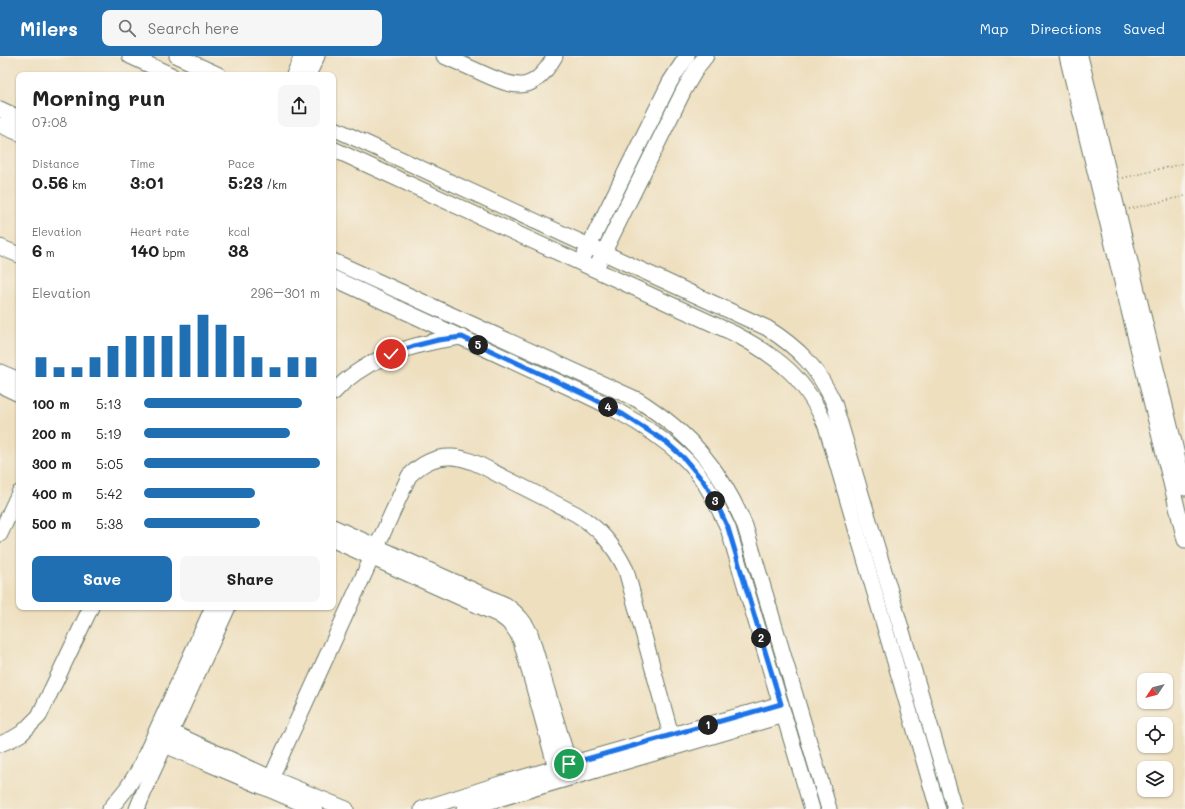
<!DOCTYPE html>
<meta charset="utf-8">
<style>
:root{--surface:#fff;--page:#f6f6f6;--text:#222;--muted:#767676;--accent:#1f6fb2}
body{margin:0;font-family:Mali,sans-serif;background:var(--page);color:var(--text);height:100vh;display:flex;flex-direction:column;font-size:15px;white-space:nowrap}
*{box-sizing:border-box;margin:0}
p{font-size:13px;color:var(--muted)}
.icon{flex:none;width:22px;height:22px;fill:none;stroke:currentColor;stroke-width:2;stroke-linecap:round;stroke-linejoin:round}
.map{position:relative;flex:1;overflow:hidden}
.sheet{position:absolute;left:16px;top:16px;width:320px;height:538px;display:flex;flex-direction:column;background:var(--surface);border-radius:8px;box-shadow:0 1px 3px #0004}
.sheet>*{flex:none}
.needle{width:26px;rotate:235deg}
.controls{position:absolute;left:1137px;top:617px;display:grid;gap:8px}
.controls a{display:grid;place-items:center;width:36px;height:36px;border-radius:8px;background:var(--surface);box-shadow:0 1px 3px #0004;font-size:20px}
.pin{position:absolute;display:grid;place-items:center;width:34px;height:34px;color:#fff;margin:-17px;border:2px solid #fff;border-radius:50%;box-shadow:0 1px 4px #0007}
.km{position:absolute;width:20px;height:20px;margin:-10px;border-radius:50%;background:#222;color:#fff;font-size:11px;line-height:20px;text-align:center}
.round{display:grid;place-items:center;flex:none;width:42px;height:42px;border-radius:8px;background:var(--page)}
.headline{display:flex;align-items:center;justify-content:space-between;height:68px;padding:0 16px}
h1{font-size:22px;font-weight:700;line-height:30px}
.figures{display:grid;grid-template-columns:repeat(3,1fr);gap:6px;height:68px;padding:4px 16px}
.figures div{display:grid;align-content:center}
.figures b{font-size:17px;font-weight:700}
.figures small{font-size:11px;font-weight:400}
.figures p{font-size:11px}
.chart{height:112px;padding:8px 16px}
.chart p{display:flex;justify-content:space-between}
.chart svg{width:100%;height:72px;margin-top:4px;stroke:var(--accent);stroke-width:6}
.action{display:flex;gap:8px;margin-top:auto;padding:8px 16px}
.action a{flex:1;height:46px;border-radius:8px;background:var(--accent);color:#fff;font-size:16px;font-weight:700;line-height:46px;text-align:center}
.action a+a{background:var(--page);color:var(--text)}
ul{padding:0 16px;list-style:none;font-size:13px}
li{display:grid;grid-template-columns:64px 48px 1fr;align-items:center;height:30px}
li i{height:10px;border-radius:5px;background:var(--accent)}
header{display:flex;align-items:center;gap:24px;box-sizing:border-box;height:56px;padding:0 20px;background:var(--accent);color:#fff}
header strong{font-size:19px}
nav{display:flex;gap:22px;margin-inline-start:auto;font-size:14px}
.search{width:280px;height:36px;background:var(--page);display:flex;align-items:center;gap:10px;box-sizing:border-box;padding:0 14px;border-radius:8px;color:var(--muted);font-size:15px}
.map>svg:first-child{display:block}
</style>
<header>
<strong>Milers</strong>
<div class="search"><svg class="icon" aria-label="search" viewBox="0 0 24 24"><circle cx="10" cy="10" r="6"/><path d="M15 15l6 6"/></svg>Search here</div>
<nav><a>Map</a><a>Directions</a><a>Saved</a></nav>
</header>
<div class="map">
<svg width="1185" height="753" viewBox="0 0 1185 753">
<rect width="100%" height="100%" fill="#f7f3e8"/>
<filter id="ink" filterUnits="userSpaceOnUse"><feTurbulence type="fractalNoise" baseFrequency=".025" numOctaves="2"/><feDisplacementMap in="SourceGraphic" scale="8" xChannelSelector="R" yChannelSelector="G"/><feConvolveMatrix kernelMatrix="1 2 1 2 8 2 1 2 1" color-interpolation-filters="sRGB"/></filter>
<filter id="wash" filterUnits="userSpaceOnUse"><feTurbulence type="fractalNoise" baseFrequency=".012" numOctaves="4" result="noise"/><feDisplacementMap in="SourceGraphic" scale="16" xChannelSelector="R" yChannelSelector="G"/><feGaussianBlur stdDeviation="0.9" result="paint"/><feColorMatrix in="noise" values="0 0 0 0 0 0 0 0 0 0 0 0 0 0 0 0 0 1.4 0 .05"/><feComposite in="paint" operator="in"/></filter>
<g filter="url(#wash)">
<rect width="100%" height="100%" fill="#eedfbf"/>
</g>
<g filter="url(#ink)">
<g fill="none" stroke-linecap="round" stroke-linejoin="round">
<defs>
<g id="minor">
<polyline points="130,0 171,19"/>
<polyline points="177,0 219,19"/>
<path d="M444 0C457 6 471 12 484 18 519 34 534 36 555 0"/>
<polyline points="1067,0 1185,484"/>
<polyline points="1080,0 1185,432"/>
<polyline points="294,19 302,0"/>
<polyline points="308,19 317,0"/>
<polyline points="0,53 19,62"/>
<polyline points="0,69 19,77"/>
<path d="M333 72 767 272C800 293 817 311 834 347L955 753"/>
<path d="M333 93 735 278C780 302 805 322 826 370L938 753"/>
<polyline points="0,191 19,199"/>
<polyline points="585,198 670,26 687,0"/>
<path d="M333 205 638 344C691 378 720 412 745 470L829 753"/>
<polyline points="599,206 684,34 698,10 706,0"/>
<path d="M333 222C399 252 465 283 531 314 584 338 640 361 683 401 704 420 716 447 728 472L812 753"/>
<polyline points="0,316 19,324"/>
<polyline points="0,329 19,338"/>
<path d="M333 337C365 301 415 287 461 281"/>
<path d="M333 471 506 549C517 557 525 565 530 577L569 708"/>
<polyline points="0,478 19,437"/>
<path d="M333 484 499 559C510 566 516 573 521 585L556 712"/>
<polyline points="171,676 271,722 346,753"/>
<polyline points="0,688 12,683 22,677 39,660 91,551"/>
<polyline points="165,689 315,753"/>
<path d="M271 722 409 420C421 408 434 400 452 401 471 402 489 414 505 422 529 434 553 446 576 458 599 472 614 489 626 514L671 679"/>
<polyline points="110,753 127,732 138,715 213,551"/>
<polyline points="137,753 148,726 228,551"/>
<polyline points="422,753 503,727 781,648"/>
<polyline points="464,753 784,659"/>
</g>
</defs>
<use href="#minor" stroke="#677665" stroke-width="17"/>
<g stroke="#677665" stroke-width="1.5" stroke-dasharray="1 3" stroke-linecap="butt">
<polyline points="1123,122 1185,107"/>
<polyline points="1129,153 1185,140"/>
</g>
<use href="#minor" stroke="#fff" stroke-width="15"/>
</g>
</g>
<g fill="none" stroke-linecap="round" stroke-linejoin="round" filter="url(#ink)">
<defs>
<polyline id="route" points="391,298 414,290 438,284 462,281 594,343 624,359 666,386 684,402 704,426 715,444 728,472 781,648 569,708"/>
</defs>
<use href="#route" stroke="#fff" stroke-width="8"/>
<use href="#route" stroke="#1a73e8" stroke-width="5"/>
</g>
</svg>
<div class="controls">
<a><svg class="needle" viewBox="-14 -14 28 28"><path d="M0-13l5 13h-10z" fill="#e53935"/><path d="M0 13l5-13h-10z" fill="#767676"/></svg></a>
<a><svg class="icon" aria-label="locate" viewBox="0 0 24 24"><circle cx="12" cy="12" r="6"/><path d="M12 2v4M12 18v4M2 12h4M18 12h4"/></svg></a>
<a><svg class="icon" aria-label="layers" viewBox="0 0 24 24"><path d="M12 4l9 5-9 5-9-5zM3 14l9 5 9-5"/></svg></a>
</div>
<div class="pin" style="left:569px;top:708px;background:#1e9e55"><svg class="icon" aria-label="arrive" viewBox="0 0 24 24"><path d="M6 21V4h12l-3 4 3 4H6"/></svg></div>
<div class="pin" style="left:391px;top:298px;background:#d93025"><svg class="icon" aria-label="check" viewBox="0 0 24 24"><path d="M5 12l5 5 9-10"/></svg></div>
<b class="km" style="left:708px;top:669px">1</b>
<b class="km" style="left:761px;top:582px">2</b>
<b class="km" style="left:715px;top:445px">3</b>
<b class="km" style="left:608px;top:351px">4</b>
<b class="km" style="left:478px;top:289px">5</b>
<section class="sheet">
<div class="headline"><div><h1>Morning run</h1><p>07:08</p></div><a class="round"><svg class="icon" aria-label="share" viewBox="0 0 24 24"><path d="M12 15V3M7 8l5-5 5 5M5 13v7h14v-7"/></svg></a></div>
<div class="figures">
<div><p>Distance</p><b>0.56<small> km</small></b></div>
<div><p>Time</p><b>3:01</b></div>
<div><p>Pace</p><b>5:23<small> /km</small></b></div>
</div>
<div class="figures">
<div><p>Elevation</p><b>6<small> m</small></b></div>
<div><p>Heart rate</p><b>140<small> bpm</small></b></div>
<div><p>kcal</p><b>38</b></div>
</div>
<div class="chart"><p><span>Elevation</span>296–301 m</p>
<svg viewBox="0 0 160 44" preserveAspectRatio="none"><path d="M5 44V32M15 44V38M25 44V38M35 44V32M45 44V25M55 44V19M65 44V19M75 44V19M85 44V12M95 44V6M105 44V12M115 44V19M125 44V32M135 44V38M145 44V32M155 44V32"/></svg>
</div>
<ul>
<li><b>100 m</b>5:13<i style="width:90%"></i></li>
<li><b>200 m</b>5:19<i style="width:83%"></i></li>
<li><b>300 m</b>5:05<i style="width:100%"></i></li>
<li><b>400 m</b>5:42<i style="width:63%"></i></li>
<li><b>500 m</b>5:38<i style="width:66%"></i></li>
</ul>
<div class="action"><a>Save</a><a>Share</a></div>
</section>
</div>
